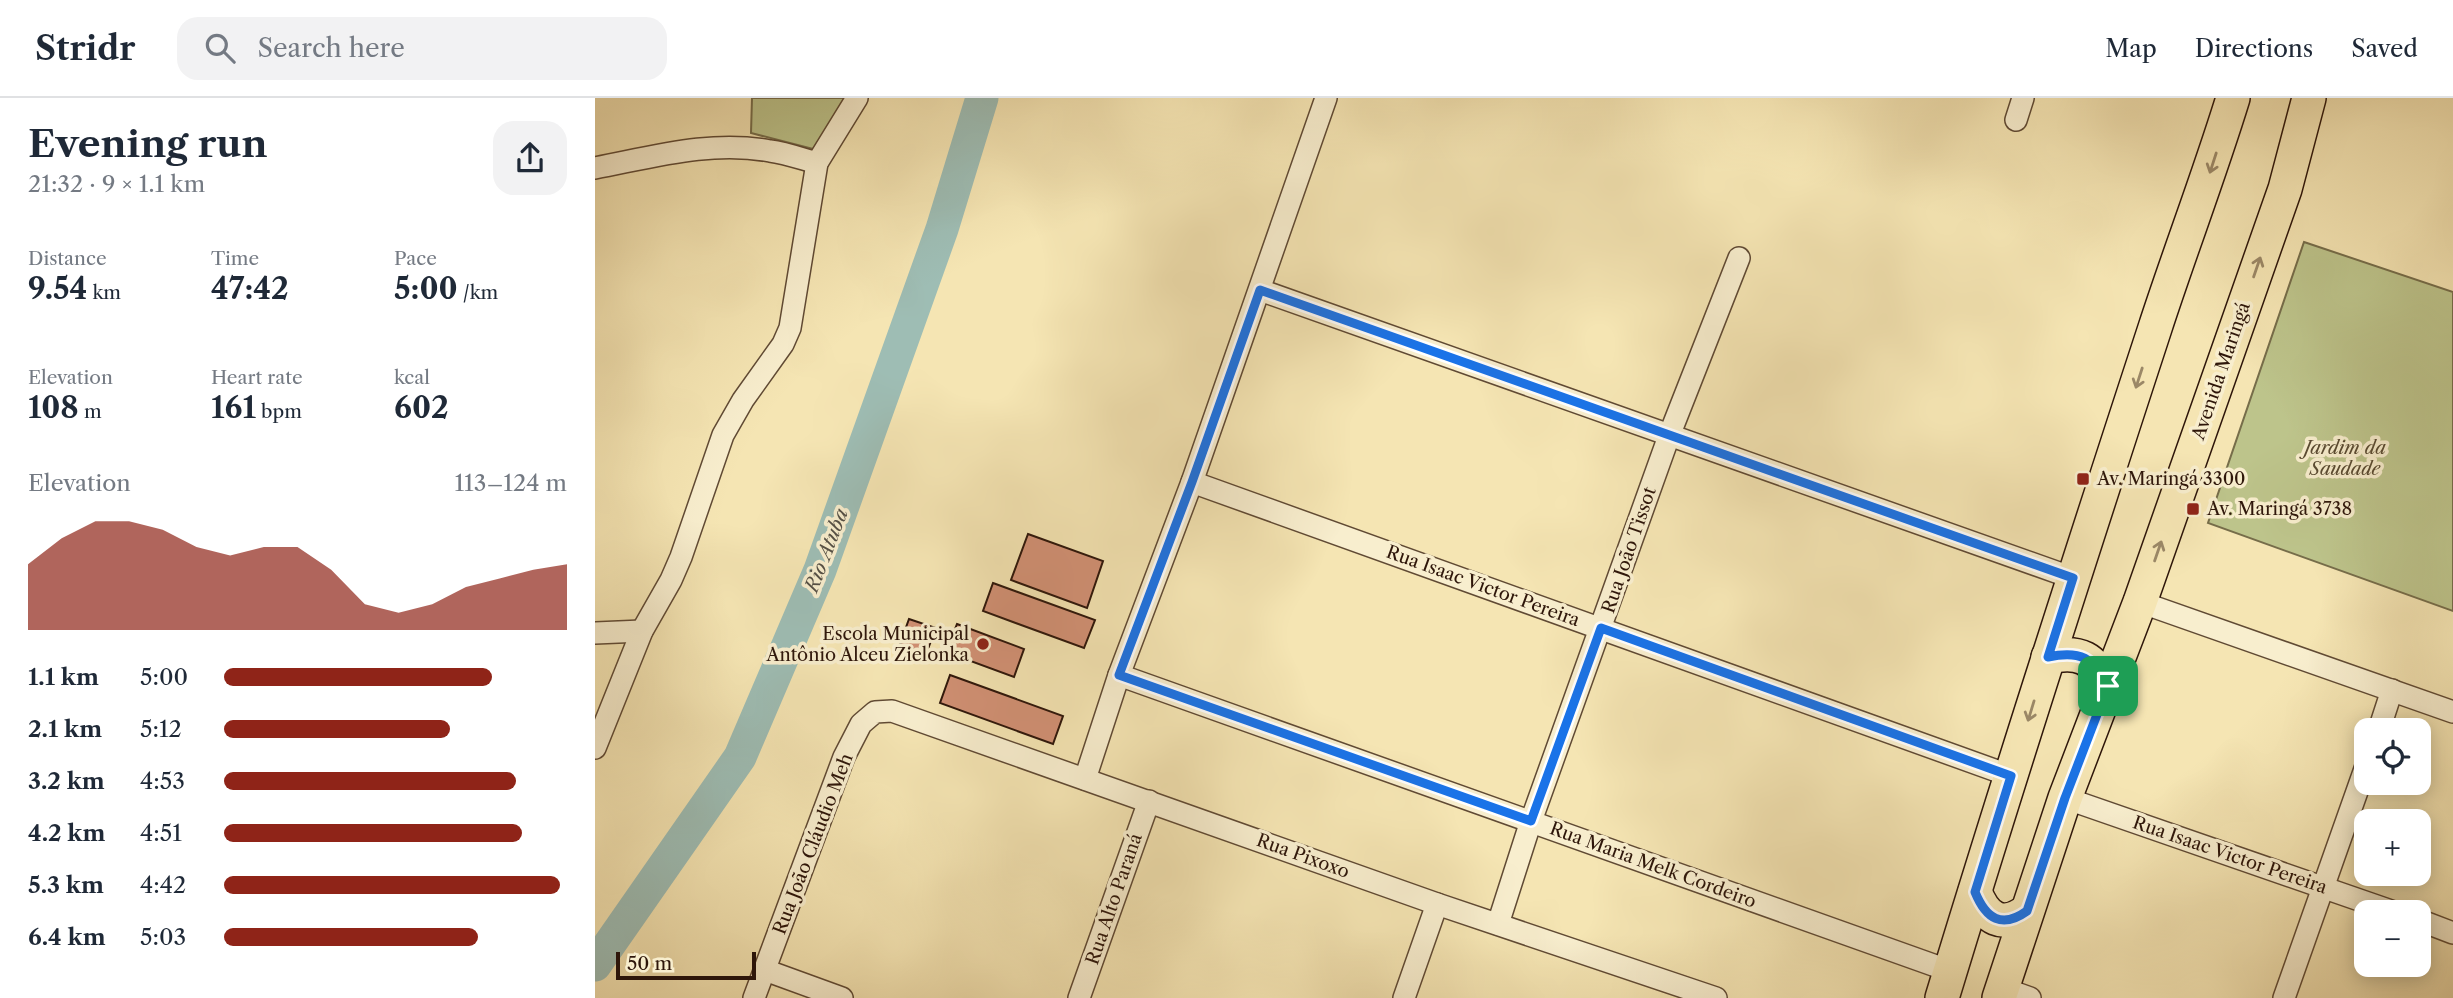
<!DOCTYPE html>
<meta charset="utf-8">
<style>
:root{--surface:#fff;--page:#f2f2f3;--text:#1f2937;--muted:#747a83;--line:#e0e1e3;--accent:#8f2418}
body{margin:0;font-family:"Libre Caslon Text",serif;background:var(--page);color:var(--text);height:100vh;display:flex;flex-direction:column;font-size:26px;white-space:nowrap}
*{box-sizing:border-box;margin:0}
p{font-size:23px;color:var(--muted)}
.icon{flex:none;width:38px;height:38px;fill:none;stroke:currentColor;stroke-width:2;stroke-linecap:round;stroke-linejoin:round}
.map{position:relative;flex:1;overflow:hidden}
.side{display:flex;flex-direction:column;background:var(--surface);width:595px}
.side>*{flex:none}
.buttons{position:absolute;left:1759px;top:620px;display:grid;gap:14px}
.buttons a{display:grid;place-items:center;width:77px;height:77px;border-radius:14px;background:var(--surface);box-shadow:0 4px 18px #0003;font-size:35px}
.scale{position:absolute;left:21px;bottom:18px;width:140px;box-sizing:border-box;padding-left:7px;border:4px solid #2e160a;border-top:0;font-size:19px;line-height:24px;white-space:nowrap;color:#2e160a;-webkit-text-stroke:5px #f8eece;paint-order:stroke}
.pin{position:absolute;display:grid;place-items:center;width:60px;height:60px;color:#fff;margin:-30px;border-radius:14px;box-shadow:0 4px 10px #0006}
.round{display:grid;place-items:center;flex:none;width:74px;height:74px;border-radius:21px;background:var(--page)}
.overview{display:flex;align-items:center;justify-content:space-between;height:119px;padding:0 28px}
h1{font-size:38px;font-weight:700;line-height:52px}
.stats{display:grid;grid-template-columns:repeat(3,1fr);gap:10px;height:119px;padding:7px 28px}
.stats div{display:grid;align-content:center}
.stats b{font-size:30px;font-weight:700}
.stats small{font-size:19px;font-weight:400}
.stats p{font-size:19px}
.chart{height:196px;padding:14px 28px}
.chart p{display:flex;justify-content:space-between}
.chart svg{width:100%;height:126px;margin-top:7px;fill:var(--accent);opacity:.7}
ul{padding:0 28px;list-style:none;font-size:23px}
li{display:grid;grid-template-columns:112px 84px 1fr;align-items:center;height:52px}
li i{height:18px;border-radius:9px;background:var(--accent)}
header{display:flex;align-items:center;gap:42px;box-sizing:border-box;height:98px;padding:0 35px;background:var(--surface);border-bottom:2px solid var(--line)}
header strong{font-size:33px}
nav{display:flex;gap:38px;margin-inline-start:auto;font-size:24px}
.search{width:490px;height:63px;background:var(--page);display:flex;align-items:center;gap:18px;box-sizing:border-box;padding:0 24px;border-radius:21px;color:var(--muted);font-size:26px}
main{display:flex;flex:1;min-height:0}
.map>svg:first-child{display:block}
</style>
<header>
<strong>Stridr</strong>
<div class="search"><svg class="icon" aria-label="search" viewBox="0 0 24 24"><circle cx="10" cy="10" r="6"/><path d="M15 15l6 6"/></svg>Search here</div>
<nav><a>Map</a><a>Directions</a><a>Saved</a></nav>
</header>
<main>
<section class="side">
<div class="overview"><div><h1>Evening run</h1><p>21:32 · 9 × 1.1 km</p></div><a class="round"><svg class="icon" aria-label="share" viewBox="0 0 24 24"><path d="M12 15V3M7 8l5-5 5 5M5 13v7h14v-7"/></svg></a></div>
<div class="stats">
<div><p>Distance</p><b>9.54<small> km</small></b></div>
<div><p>Time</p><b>47:42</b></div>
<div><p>Pace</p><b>5:00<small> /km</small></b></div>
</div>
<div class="stats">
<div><p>Elevation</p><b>108<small> m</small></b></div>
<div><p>Heart rate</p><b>161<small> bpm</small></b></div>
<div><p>kcal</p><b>602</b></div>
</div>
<div class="chart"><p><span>Elevation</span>113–124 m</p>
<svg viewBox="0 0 160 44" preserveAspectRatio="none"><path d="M0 44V21L10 12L20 6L30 6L40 9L50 15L60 18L70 15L80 15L90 23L100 35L110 38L120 35L130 29L140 26L150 23L160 21V44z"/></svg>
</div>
<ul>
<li><b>1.1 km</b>5:00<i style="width:78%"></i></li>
<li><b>2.1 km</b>5:12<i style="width:66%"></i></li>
<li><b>3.2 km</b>4:53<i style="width:85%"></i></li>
<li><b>4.2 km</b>4:51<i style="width:87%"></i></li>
<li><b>5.3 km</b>4:42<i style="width:98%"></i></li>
<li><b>6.4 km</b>5:03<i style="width:74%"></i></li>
</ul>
</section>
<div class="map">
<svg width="1858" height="900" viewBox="0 0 1858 900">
<rect width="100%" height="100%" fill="#f5e5b3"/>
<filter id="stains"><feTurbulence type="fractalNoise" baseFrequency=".00286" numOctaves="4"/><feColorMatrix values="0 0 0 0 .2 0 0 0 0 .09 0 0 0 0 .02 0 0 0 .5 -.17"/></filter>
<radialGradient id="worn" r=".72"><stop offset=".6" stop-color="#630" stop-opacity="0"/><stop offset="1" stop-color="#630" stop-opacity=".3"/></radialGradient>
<g fill="#bdc48b" stroke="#766d4a" stroke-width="2">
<polygon points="157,0 251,0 222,52 156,35"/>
<polygon points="1709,144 1858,194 1858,513 1613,425"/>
</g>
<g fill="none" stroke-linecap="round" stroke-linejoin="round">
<polyline stroke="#9ebdb4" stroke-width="33" points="0,867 145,659 225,472 347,131 387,0"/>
</g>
<g fill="#d29175" stroke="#2e160a" stroke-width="2">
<polygon points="433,436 508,463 492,510 416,482"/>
<polygon points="398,485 500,522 489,550 388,513"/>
<polygon points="314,521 341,530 331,556 305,546"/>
<polygon points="362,526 429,551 419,579 351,554"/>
<polygon points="355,577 468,618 458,646 345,605"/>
</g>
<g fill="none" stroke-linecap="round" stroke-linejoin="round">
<defs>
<g id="minor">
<polyline points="1421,22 1428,0"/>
<path d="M0 70C58 59 116 42 175 53 191 55 207 61 222 65"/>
<polyline points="665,192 1478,480"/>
<polyline points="597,384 1416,678"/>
<polyline points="1545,504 1858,614"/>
<polyline points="0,535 47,533"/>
<polyline points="524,577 1355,873"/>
<polyline points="1784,632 1797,592"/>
<polyline points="0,650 47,533 76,482 86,459 128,337 148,302 188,246 195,230 222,65 262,0"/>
<polyline points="490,681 524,577 597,384 731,0"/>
<polyline points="1470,700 1799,814"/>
<polyline points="1824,822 1858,835"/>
<polyline points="903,826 936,723 1074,338 1144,160"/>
<polyline points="170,872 247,900"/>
<polyline points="1407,890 1435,900"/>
<polyline points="159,900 249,659 266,626 280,614 297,613 842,806 1121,900"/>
<polyline points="484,900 554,703"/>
<polyline points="809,900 842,806"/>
<polyline points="1689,900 1771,668"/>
</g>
<g id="primary">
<path d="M1453 559C1486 552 1498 560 1513 588"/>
<path d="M1380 794C1391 821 1407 831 1432 813"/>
<path d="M1347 900C1415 676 1487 453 1560 230 1585 153 1614 78 1638 0"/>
<polyline points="1404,900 1470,700 1545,504 1690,91 1714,0"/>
</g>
</defs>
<use href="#minor" stroke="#604a34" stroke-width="24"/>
<use href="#primary" stroke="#2e160a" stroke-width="36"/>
<use href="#minor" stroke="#f8eece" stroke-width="21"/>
<use href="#primary" stroke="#f5e5b3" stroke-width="33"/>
</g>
<defs><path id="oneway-shaft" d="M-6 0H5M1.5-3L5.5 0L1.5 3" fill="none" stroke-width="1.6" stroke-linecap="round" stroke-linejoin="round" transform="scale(1.75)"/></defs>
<g stroke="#9b8867">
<use href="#oneway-shaft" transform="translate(1618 65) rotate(108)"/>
<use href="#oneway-shaft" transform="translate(1662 169) rotate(-71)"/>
<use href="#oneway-shaft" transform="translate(1544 280) rotate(108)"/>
<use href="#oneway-shaft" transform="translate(1563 453) rotate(-71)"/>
<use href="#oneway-shaft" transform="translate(1436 613) rotate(107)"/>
</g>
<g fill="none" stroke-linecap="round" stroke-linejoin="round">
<defs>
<path id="route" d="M665 192 1478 480 1453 559C1486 552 1498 560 1513 588L1470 700 1432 813C1407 831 1391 821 1380 794L1416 678 1006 530 936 723 524 577 597 384Z"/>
</defs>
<use href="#route" stroke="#fff" stroke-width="14"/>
<use href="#route" stroke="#1a73e8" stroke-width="9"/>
</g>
<g fill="#8f2418" stroke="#f8eece" stroke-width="2.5">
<rect x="1481" y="374" width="14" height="14" rx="3.5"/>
<rect x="1591" y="404" width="14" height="14" rx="3.5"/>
<circle cx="388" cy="546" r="7"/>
</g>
<g text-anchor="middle" stroke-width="7" stroke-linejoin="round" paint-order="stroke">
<g font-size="18" fill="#2e160a" stroke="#f8eece">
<text transform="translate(1626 273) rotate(-71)" y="6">Avenida Maringá</text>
<text transform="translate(1034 452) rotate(-71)" y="6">Rua João Tissot</text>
<text transform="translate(888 488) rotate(20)" y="6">Rua Isaac Victor Pereira</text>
<text transform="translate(218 746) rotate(-69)" y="6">Rua João Cláudio Meh</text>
<text transform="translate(1635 757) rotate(19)" y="6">Rua Isaac Victor Pereira</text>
<text transform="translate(708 758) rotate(20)" y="6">Rua Pixoxo</text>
<text transform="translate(1058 767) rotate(20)" y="6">Rua Maria Melk Cordeiro</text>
<text transform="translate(519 801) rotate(-71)" y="6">Rua Alto Paraná</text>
</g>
<g font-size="18" font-style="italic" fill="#594a31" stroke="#f8eece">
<text x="1750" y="356">Jardim da<tspan x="1750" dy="21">Saudade</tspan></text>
</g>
<g font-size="18" fill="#2e160a" stroke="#f8eece" text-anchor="start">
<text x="1502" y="387">Av. Maringá 3300</text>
<text x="1612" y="417">Av. Maringá 3738</text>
<text x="374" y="542" text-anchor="end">Escola Municipal<tspan x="374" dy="21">Antônio Alceu Zielonka</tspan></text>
</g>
<g font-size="19" font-style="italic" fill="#555046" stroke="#f8eece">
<text transform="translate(231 452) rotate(-69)" y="7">Rio Atuba</text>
</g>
</g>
<rect width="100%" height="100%" filter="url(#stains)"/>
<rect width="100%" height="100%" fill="url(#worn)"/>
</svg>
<div class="buttons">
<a><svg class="icon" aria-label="locate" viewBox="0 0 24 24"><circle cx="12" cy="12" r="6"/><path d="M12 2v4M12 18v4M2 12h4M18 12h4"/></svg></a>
<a>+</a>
<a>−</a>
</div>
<div class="scale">50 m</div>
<div class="pin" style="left:1513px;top:588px;background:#1e9e55"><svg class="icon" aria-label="arrive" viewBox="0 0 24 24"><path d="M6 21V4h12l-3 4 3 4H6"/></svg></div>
</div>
</main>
